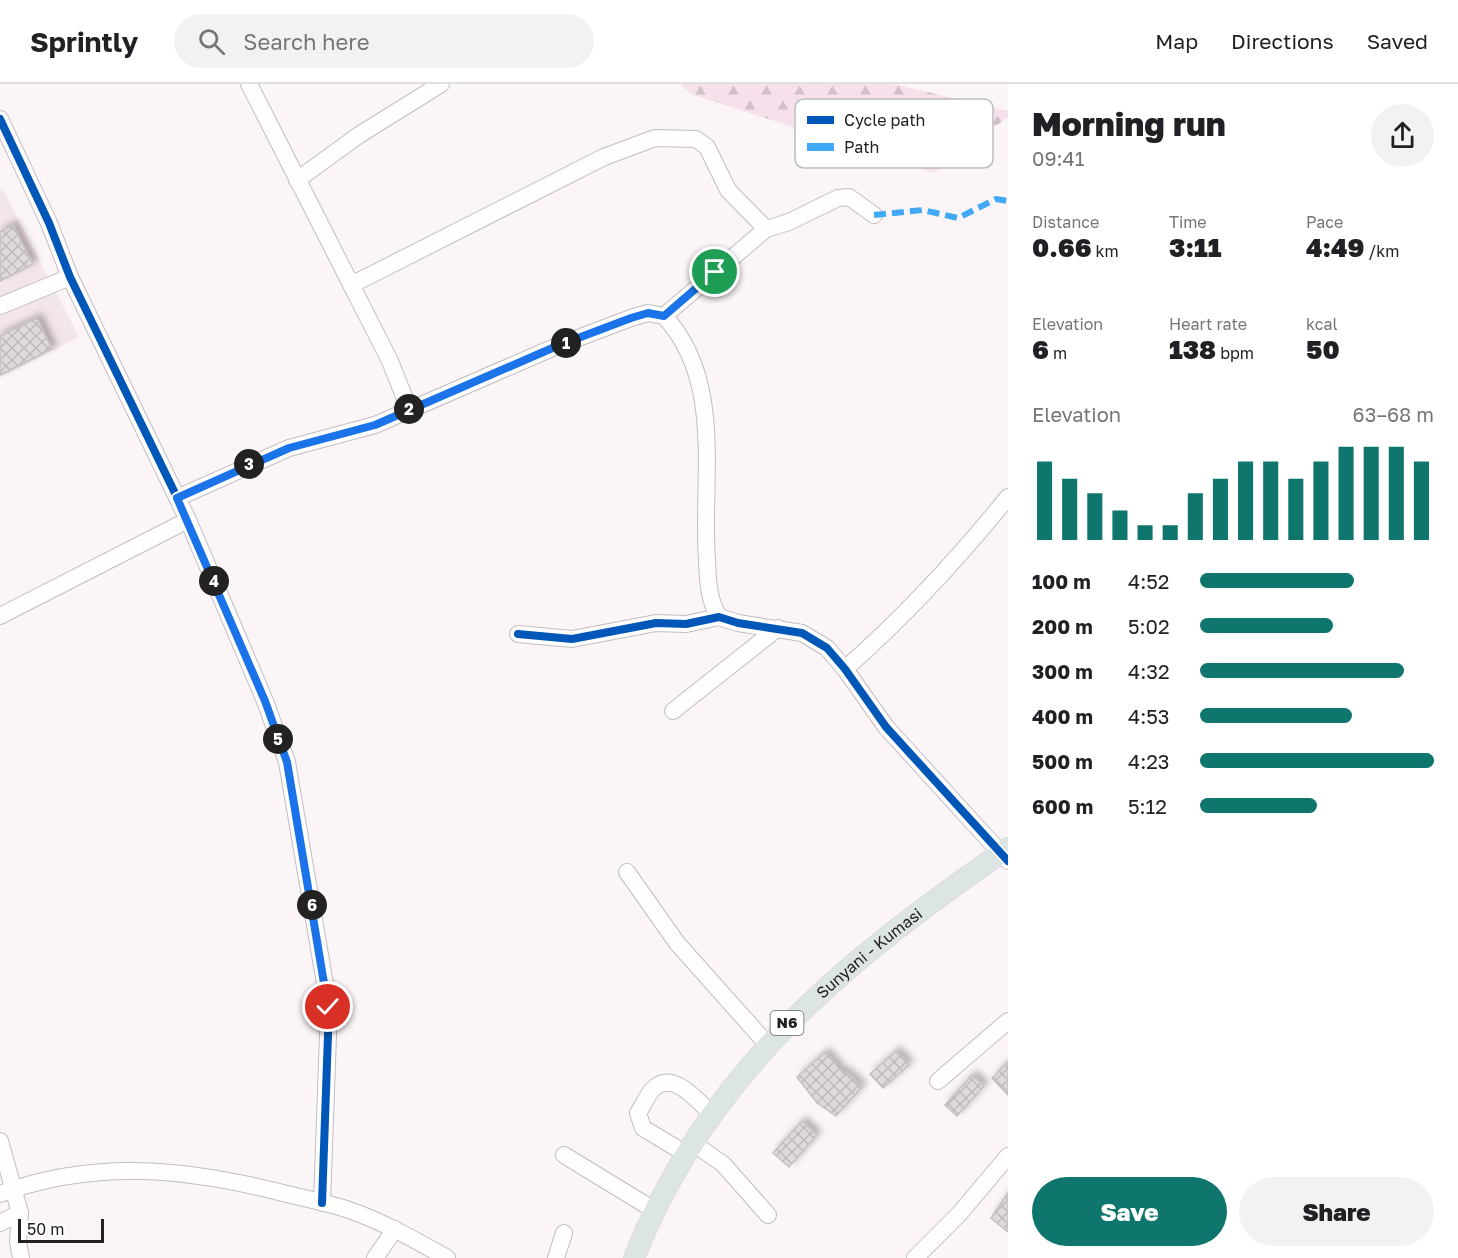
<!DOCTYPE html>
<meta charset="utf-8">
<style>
:root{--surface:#fff;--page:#f2f2f2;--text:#202124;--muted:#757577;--line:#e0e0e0;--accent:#0f766e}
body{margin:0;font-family:"Golos Text",sans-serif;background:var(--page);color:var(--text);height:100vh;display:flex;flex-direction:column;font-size:22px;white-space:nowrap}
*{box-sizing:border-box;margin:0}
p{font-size:20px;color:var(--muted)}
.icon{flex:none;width:33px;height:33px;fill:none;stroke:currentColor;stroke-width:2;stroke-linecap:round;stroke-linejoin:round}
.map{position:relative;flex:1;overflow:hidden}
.drawer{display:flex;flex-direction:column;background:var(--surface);width:450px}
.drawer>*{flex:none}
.scale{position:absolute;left:18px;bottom:15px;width:86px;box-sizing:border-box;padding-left:6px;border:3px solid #242022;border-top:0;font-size:16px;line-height:21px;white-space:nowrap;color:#242022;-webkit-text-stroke:4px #fff;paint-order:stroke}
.pin{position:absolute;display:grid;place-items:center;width:51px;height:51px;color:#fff;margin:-26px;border:3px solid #fff;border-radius:50%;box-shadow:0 2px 6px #0007}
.km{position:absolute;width:30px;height:30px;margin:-15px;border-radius:50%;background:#222;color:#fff;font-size:16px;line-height:30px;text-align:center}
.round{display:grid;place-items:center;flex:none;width:63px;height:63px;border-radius:32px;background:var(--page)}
.headline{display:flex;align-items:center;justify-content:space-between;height:102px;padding:0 24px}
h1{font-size:33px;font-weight:800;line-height:45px}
.metrics{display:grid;grid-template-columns:repeat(3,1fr);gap:9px;height:102px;padding:6px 24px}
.metrics div{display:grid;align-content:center}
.metrics b{font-size:26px;font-weight:800}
.metrics small{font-size:16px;font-weight:400}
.metrics p{font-size:16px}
.chart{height:168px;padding:12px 24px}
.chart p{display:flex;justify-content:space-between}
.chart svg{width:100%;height:108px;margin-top:6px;stroke:var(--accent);stroke-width:6}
.cta{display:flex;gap:12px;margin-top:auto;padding:12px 24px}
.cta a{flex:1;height:69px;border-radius:36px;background:var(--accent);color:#fff;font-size:24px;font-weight:800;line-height:69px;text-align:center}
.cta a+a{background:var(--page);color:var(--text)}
ul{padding:0 24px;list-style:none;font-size:20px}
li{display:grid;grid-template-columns:96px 72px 1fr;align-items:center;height:45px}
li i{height:15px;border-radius:8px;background:var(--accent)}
header{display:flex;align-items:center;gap:36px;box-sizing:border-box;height:84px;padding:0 30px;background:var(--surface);border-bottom:2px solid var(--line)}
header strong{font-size:28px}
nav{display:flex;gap:33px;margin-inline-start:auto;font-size:21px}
.search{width:420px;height:54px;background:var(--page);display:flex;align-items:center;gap:15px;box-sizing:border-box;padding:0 21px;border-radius:33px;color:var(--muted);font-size:22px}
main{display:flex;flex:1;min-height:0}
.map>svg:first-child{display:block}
</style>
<header>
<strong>Sprintly</strong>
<div class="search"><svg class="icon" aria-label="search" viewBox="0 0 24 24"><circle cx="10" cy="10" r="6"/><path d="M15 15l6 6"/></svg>Search here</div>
<nav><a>Map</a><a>Directions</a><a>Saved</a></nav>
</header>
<main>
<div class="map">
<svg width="1008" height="1174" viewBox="0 0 1008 1174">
<defs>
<pattern id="forest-firs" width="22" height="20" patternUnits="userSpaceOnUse" patternTransform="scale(1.5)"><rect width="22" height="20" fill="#f5e0eb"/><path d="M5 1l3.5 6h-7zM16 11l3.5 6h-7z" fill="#d2c0c9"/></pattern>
<pattern id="building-cross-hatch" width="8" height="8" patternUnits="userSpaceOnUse" patternTransform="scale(1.5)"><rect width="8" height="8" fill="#ded9db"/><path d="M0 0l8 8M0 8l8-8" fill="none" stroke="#bebabc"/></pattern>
<filter id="shadow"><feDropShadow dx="4.5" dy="-4.5" stdDeviation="3" flood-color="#0004"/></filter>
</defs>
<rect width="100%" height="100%" fill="#fcf5f8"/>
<polygon fill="#f2e5ec" points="2,104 79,253 0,294 0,106"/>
<polygon fill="url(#forest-firs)" points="680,0 893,0 1008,27 1008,33 934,89 691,10"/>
<g fill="url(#building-cross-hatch)" stroke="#c3bec0" stroke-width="1.5" filter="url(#shadow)">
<polygon points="13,141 33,180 0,197 0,148"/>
<polygon points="37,234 52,265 0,291 0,252"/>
<polygon points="896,967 909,981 883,1004 870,990"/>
<polygon points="825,968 844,990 846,988 862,1003 836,1032 817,1019 797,993"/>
<polygon points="1008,978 1008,1011 992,994"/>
<polygon points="972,991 984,1002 957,1032 945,1021"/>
<polygon points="802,1037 817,1051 789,1083 773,1069"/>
<polygon points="1008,1109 1008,1148 991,1134"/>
</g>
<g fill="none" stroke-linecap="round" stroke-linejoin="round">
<defs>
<g id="minor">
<polyline points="249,0 390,277 409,325"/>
<polyline points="0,35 49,139 70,193 188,436 265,617 287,678 329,923 322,1119"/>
<polyline points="297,96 359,51 441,0"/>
<polyline points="351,201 604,73 655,54 696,55 707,63 728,106 766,145"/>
<polyline points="0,222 70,193"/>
<polyline points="177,414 289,364 375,341 557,262 631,234 648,229 664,232"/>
<polyline points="0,532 188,436"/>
<path d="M719 533C708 515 708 497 707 476 701 396 725 297 664 232L766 145 789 138 838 114 849 113 874 131"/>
<polyline points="518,550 572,555 656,539 686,540 719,533 738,539 802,549 827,564 845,585 886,643 1008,777"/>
<path d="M845 585C905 532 958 475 1008 413"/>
<polyline points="673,627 778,544"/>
<polyline points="627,788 677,859 767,960"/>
<polyline points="938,997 1008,937"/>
<polyline points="0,1057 20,1129 18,1158 21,1174"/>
<polyline points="693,1059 723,1080 768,1131"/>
<path d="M686 1070 643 1044 638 1029C643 1022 647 1011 653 1005 673 985 697 1017 711 1029"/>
<polyline points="564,1071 654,1126"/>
<path d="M0 1110C96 1074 190 1085 287 1110 307 1115 329 1119 349 1126 384 1138 415 1156 447 1174"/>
<polyline points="0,1139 20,1129"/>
<polyline points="375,1174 395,1145"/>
<polyline points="556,1174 564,1149"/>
<polyline points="915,1174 960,1129 1008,1072"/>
</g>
<g id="major">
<path id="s1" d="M634 1174C709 985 847 876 1008 764"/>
</g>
</defs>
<use href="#minor" stroke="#c2bdbf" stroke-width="18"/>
<use href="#major" stroke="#d7d3d5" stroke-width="22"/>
<use href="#minor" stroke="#fffefe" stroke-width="16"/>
<use href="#major" stroke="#dce5e4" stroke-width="21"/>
<polyline stroke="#3fa9f5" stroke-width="6" stroke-dasharray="12 6" stroke-linecap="butt" points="874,131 923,126 958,134 996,115 1008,117"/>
<defs>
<g id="cycleway">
<polyline points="0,35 49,139 70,193 188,436 265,617 287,678 329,923 322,1119"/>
<polyline points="518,550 572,555 656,539 686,540 719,533 738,539 802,549 827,564 845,585 886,643 1008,777"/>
</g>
</defs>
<use href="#cycleway" stroke="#fff" stroke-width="11"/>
<use href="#cycleway" stroke="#0057b8" stroke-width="8"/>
</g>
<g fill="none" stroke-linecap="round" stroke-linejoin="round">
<defs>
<polyline id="route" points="328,923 287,678 265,617 177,414 289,364 375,341 557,262 631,234 648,229 664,232 715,188"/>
</defs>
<use href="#route" stroke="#fff" stroke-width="12"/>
<use href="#route" stroke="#1a73e8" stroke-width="8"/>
</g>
<g text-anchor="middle" stroke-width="4.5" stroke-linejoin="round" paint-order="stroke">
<rect fill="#fff" stroke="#666364" stroke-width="1.5" x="770.5" y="927" width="33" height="24" rx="4.5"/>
<g font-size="15" font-weight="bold" fill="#242022">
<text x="787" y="944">N6</text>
</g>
<g font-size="16" fill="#242022" stroke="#fff">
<text dy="6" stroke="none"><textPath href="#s1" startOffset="390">Sunyani - Kumasi</textPath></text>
</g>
</g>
<rect x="795" y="15" width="198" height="69" rx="9" fill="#fff" stroke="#bdbcbd" stroke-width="1.5"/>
<rect x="807" y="32" width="27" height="8" fill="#0057b8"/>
<rect x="807" y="59" width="27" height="8" fill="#3fa9f5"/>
<g font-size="16" fill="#242022">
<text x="844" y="42">Cycle path</text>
<text x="844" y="69">Path</text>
</g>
</svg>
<div class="scale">50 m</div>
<div class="pin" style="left:715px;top:188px;background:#1e9e55"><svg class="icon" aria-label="arrive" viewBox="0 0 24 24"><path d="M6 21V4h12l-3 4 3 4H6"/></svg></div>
<div class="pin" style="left:328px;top:923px;background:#d93025"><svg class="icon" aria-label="check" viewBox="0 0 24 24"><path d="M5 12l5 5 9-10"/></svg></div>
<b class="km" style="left:566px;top:259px">1</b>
<b class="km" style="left:409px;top:325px">2</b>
<b class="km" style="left:249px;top:380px">3</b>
<b class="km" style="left:214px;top:497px">4</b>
<b class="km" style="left:278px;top:655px">5</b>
<b class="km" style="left:312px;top:821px">6</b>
</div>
<section class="drawer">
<div class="headline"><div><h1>Morning run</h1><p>09:41</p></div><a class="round"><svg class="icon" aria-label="share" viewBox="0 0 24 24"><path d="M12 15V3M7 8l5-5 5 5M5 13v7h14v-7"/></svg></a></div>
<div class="metrics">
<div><p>Distance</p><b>0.66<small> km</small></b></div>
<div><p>Time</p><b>3:11</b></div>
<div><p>Pace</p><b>4:49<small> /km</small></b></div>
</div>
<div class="metrics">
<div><p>Elevation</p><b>6<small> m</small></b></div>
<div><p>Heart rate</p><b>138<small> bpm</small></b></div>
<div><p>kcal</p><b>50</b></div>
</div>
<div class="chart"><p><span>Elevation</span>63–68 m</p>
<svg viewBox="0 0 160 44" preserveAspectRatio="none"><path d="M5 44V12M15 44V19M25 44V25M35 44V32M45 44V38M55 44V38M65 44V25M75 44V19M85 44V12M95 44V12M105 44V19M115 44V12M125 44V6M135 44V6M145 44V6M155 44V12"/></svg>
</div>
<ul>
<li><b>100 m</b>4:52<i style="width:66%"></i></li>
<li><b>200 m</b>5:02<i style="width:57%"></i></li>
<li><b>300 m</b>4:32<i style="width:87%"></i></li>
<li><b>400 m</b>4:53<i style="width:65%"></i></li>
<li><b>500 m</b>4:23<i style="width:100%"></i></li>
<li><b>600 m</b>5:12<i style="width:50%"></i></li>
</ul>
<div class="cta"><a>Save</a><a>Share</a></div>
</section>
</main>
